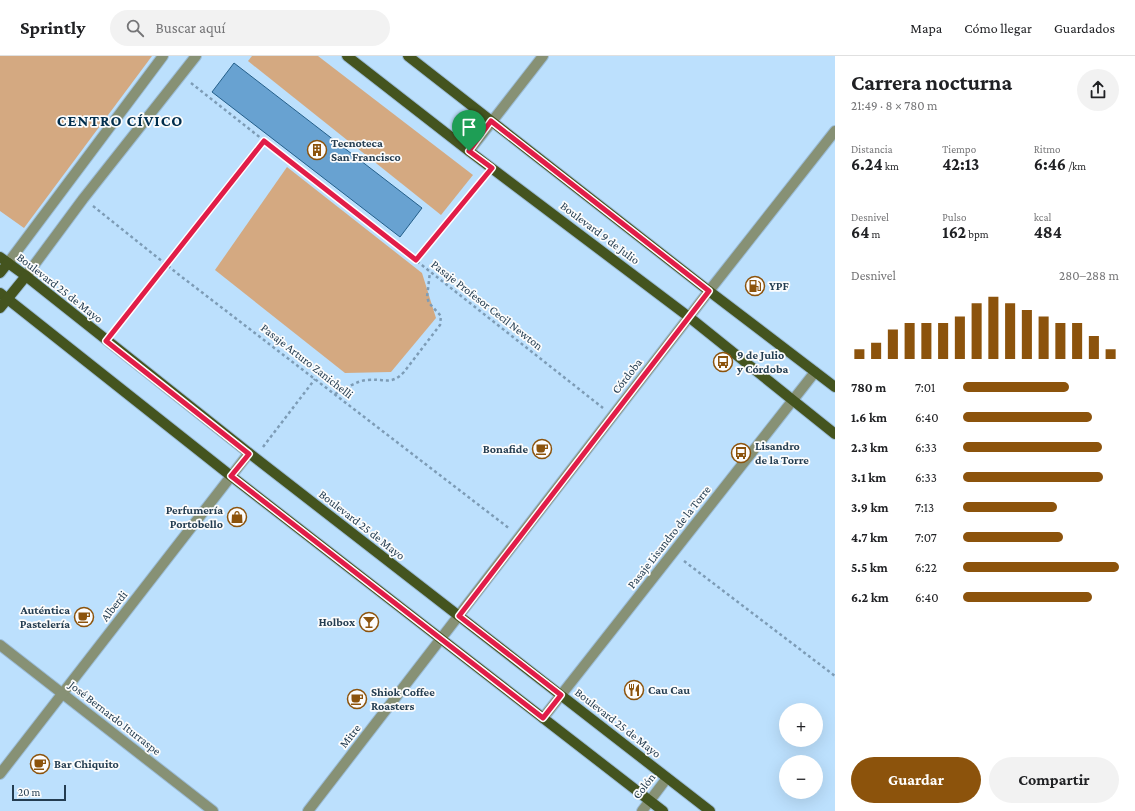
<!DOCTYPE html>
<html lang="es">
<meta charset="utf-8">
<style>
:root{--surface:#fff;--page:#f2f2f2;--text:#202124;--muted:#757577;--line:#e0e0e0;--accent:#8c530c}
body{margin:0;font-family:"Crimson Pro",serif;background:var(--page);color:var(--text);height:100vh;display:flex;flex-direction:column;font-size:15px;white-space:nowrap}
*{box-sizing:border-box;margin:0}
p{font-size:13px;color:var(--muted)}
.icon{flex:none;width:22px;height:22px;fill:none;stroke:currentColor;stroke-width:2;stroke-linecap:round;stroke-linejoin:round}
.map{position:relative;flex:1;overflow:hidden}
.drawer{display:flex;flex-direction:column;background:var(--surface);width:300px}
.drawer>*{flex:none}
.tools{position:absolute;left:779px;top:647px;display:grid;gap:8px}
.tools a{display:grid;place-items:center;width:44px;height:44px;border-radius:50%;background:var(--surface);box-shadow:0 4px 16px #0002;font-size:20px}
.scale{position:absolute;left:12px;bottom:10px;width:54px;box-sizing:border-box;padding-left:4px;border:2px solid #243d51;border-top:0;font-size:11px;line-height:14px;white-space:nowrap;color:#243d51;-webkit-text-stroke:3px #fcfcfc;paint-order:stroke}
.pin{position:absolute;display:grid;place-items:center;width:34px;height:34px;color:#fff;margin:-41px -17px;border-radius:50% 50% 50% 0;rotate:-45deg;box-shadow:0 0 4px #0007}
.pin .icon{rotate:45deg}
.round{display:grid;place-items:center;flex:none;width:42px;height:42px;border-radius:21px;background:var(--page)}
.summary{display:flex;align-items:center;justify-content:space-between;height:68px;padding:0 16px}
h1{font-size:22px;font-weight:700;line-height:30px}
.metrics{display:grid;grid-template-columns:repeat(3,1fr);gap:6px;height:68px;padding:4px 16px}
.metrics div{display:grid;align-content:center}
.metrics b{font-size:17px;font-weight:700}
.metrics small{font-size:11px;font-weight:400}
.metrics p{font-size:11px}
.chart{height:112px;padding:8px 16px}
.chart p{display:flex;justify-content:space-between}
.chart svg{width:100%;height:72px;margin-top:4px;stroke:var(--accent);stroke-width:6}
.cta{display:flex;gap:8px;margin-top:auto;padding:8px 16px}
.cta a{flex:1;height:46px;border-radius:24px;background:var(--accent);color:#fff;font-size:16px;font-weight:700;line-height:46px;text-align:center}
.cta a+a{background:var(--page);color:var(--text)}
ul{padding:0 16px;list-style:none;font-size:13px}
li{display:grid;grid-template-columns:64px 48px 1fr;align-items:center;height:30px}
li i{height:10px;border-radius:5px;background:var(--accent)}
header{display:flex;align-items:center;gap:24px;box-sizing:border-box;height:56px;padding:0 20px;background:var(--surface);border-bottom:1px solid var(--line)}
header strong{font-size:19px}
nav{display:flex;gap:22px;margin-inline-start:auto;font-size:14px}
.search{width:280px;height:36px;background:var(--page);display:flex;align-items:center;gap:10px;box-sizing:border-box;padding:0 14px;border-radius:22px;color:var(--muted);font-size:15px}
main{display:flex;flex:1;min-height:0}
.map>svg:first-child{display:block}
</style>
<header>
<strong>Sprintly</strong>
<div class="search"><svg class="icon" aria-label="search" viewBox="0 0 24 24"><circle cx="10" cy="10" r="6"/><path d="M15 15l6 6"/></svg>Buscar aquí</div>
<nav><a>Mapa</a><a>Cómo llegar</a><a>Guardados</a></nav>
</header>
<main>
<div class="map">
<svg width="835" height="755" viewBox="0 0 835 755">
<rect width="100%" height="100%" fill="#bce0fd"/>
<g fill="#d4a981">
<polygon points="0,0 152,0 24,172 0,155"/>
<polygon points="252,0 318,0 473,119 441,159 248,5"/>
<polygon points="287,111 422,217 436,262 391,316 345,317 215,214"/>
</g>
<polygon fill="#68a2d1" stroke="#245f8a" points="234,7 422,152 400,181 212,36"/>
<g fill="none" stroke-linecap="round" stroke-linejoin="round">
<defs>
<g id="minor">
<polyline points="469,95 543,0"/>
<polyline points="8,207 163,0"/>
<polyline points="26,220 83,143 196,0"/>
<polyline points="0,589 213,755"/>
<polyline points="543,662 815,316"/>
<polyline points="0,718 249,397"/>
<polyline points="308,755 709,235 835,75"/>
<polyline points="642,755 667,722"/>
</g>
<g id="major">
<polyline points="347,0 469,95 689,261 835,378"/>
<polyline points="408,0 709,235 835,331"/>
<polyline points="0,201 26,220 249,397 710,755"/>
<polyline points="0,217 8,207"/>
<polyline points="0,237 231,420 663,755"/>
<polyline points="0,252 26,220"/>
</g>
</defs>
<use href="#minor" stroke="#9bbcd7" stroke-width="12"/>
<use href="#major" stroke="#9bbcd7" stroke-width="12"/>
<g stroke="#7d9cb6" stroke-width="2.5" stroke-dasharray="3 3" stroke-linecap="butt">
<polyline points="191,27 603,352"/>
<polyline points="93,150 178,218 510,473"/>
<polyline points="416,205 484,122"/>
<polyline points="115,273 264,85"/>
<path d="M335 338C345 333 356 325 367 324 383 322 391 330 404 316L440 269 441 260 429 247 427 241 430 216"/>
<polyline points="263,391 315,323"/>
<polyline points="684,505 835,620"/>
</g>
<use href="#minor" stroke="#879175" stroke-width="10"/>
<use href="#major" stroke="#44541f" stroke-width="10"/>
</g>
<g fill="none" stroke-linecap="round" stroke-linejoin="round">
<defs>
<polygon id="route" points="491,65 709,235 459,560 561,639 543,662 231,420 249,398 106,285 264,85 416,204 492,112 469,95"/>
</defs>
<use href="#route" stroke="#fff" stroke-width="8"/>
<use href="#route" stroke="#e11d48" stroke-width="5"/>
</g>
<defs>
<symbol id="building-ring" viewBox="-11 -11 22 22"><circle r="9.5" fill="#fcfcfc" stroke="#8c530c" stroke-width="1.5"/><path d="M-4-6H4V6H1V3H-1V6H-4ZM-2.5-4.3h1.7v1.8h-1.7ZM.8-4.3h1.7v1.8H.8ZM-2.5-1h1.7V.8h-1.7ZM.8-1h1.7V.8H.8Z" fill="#8c530c"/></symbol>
<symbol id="fuel-ring" viewBox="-11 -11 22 22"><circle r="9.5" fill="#fcfcfc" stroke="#8c530c" stroke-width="1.5"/><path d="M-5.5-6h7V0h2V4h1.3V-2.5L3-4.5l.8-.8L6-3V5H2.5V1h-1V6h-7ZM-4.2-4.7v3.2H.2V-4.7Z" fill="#8c530c"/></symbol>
<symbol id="bus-ring" viewBox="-11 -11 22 22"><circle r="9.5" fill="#fcfcfc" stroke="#8c530c" stroke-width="1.5"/><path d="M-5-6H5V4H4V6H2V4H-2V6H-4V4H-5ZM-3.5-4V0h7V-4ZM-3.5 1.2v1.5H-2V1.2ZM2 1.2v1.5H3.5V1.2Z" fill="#8c530c"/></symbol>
<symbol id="cafe-ring" viewBox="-11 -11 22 22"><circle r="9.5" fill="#fcfcfc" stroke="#8c530c" stroke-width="1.5"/><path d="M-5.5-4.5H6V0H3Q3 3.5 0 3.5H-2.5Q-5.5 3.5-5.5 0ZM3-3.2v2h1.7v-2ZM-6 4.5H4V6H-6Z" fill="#8c530c"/></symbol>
<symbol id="shop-ring" viewBox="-11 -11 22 22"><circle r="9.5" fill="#fcfcfc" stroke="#8c530c" stroke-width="1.5"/><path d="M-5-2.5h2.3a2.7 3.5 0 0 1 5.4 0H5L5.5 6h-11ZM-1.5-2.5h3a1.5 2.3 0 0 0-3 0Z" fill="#8c530c"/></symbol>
<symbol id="bar-ring" viewBox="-11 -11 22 22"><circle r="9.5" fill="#fcfcfc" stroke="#8c530c" stroke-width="1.5"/><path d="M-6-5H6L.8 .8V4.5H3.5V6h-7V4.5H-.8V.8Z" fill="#8c530c"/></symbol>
<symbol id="restaurant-ring" viewBox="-11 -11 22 22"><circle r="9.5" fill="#fcfcfc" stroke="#8c530c" stroke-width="1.5"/><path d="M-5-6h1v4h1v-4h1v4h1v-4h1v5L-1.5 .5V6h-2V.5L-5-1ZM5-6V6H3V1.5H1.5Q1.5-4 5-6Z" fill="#8c530c"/></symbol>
</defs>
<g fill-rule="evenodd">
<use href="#building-ring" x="306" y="83" width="22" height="22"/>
<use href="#fuel-ring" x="744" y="219" width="22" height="22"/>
<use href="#bus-ring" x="712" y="295" width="22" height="22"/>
<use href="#cafe-ring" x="531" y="382" width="22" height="22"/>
<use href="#bus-ring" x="730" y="386" width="22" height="22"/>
<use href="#shop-ring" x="226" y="450" width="22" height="22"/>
<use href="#cafe-ring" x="73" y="550" width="22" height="22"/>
<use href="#bar-ring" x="358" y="555" width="22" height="22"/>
<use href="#restaurant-ring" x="623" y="623" width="22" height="22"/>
<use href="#cafe-ring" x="346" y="632" width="22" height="22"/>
<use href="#cafe-ring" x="29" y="697" width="22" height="22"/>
</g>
<g text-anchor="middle" stroke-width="3.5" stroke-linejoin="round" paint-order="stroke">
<g font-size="12" font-weight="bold" fill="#243d51" stroke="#fcfcfc" text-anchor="start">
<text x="331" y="91">Tecnoteca<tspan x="331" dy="14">San Francisco</tspan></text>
<text x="769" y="234">YPF</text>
<text x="737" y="303">9 de Julio<tspan x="737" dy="14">y Córdoba</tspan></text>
<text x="755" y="394">Lisandro<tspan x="755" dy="14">de la Torre</tspan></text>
<text x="528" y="397" text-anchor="end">Bonafide</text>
<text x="223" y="458" text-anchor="end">Perfumería<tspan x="223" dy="14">Portobello</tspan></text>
<text x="70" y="558" text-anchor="end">Auténtica<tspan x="70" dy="14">Pastelería</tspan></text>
<text x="355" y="570" text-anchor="end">Holbox</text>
<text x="648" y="638">Cau Cau</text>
<text x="371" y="640">Shiok Coffee<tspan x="371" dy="14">Roasters</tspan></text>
<text x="54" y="712">Bar Chiquito</text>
</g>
<g font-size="12" fill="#243d51" stroke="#fcfcfc">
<text transform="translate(600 177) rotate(37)" y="4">Boulevard 9 de Julio</text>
<text transform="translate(60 232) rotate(38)" y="4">Boulevard 25 de Mayo</text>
<text transform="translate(487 249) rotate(38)" y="4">Pasaje Profesor Cecil Newton</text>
<text transform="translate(307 305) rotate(38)" y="4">Pasaje Arturo Zanichelli</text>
<text transform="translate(627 320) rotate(-52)" y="4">Córdoba</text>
<text transform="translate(362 469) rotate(38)" y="4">Boulevard 25 de Mayo</text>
<text transform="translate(669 481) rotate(-52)" y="4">Pasaje Lisandro de la Torre</text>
<text transform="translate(114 550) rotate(-52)" y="4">Alberdi</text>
<text transform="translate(115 662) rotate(38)" y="4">José Bernardo Iturraspe</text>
<text transform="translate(618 667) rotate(38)" y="4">Boulevard 25 de Mayo</text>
<text transform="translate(350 680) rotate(-52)" y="4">Mitre</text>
<text transform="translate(644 730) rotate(-52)" y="4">Colón</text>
</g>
<g font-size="16" font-weight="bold" letter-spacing="1" fill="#002e4d" stroke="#fcfcfc">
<text x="120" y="70">CENTRO CÍVICO</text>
</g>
</g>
</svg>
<div class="tools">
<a>+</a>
<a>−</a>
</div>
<div class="scale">20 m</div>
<div class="pin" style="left:469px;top:95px;background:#1e9e55"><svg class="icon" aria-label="arrive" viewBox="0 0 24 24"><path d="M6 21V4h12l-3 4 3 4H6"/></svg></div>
</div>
<section class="drawer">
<div class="summary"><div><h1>Carrera nocturna</h1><p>21:49 · 8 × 780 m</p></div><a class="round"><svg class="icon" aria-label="share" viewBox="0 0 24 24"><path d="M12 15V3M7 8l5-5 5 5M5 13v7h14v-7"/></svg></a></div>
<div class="metrics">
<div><p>Distancia</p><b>6.24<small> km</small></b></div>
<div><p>Tiempo</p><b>42:13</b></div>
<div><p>Ritmo</p><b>6:46<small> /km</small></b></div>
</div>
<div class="metrics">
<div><p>Desnivel</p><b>64<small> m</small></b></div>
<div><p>Pulso</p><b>162<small> bpm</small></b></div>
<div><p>kcal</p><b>484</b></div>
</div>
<div class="chart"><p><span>Desnivel</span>280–288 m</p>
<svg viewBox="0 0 160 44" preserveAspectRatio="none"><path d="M5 44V38M15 44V34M25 44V26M35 44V22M45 44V22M55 44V22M65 44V18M75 44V10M85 44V6M95 44V10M105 44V14M115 44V18M125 44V22M135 44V22M145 44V30M155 44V38"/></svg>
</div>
<ul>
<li><b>780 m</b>7:01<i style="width:68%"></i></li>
<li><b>1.6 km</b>6:40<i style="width:83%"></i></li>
<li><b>2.3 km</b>6:33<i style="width:89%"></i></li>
<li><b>3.1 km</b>6:33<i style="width:90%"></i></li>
<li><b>3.9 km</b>7:13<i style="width:60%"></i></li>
<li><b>4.7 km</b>7:07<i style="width:64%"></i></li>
<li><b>5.5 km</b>6:22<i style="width:100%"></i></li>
<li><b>6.2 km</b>6:40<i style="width:83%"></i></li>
</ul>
<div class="cta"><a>Guardar</a><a>Compartir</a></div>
</section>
</main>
